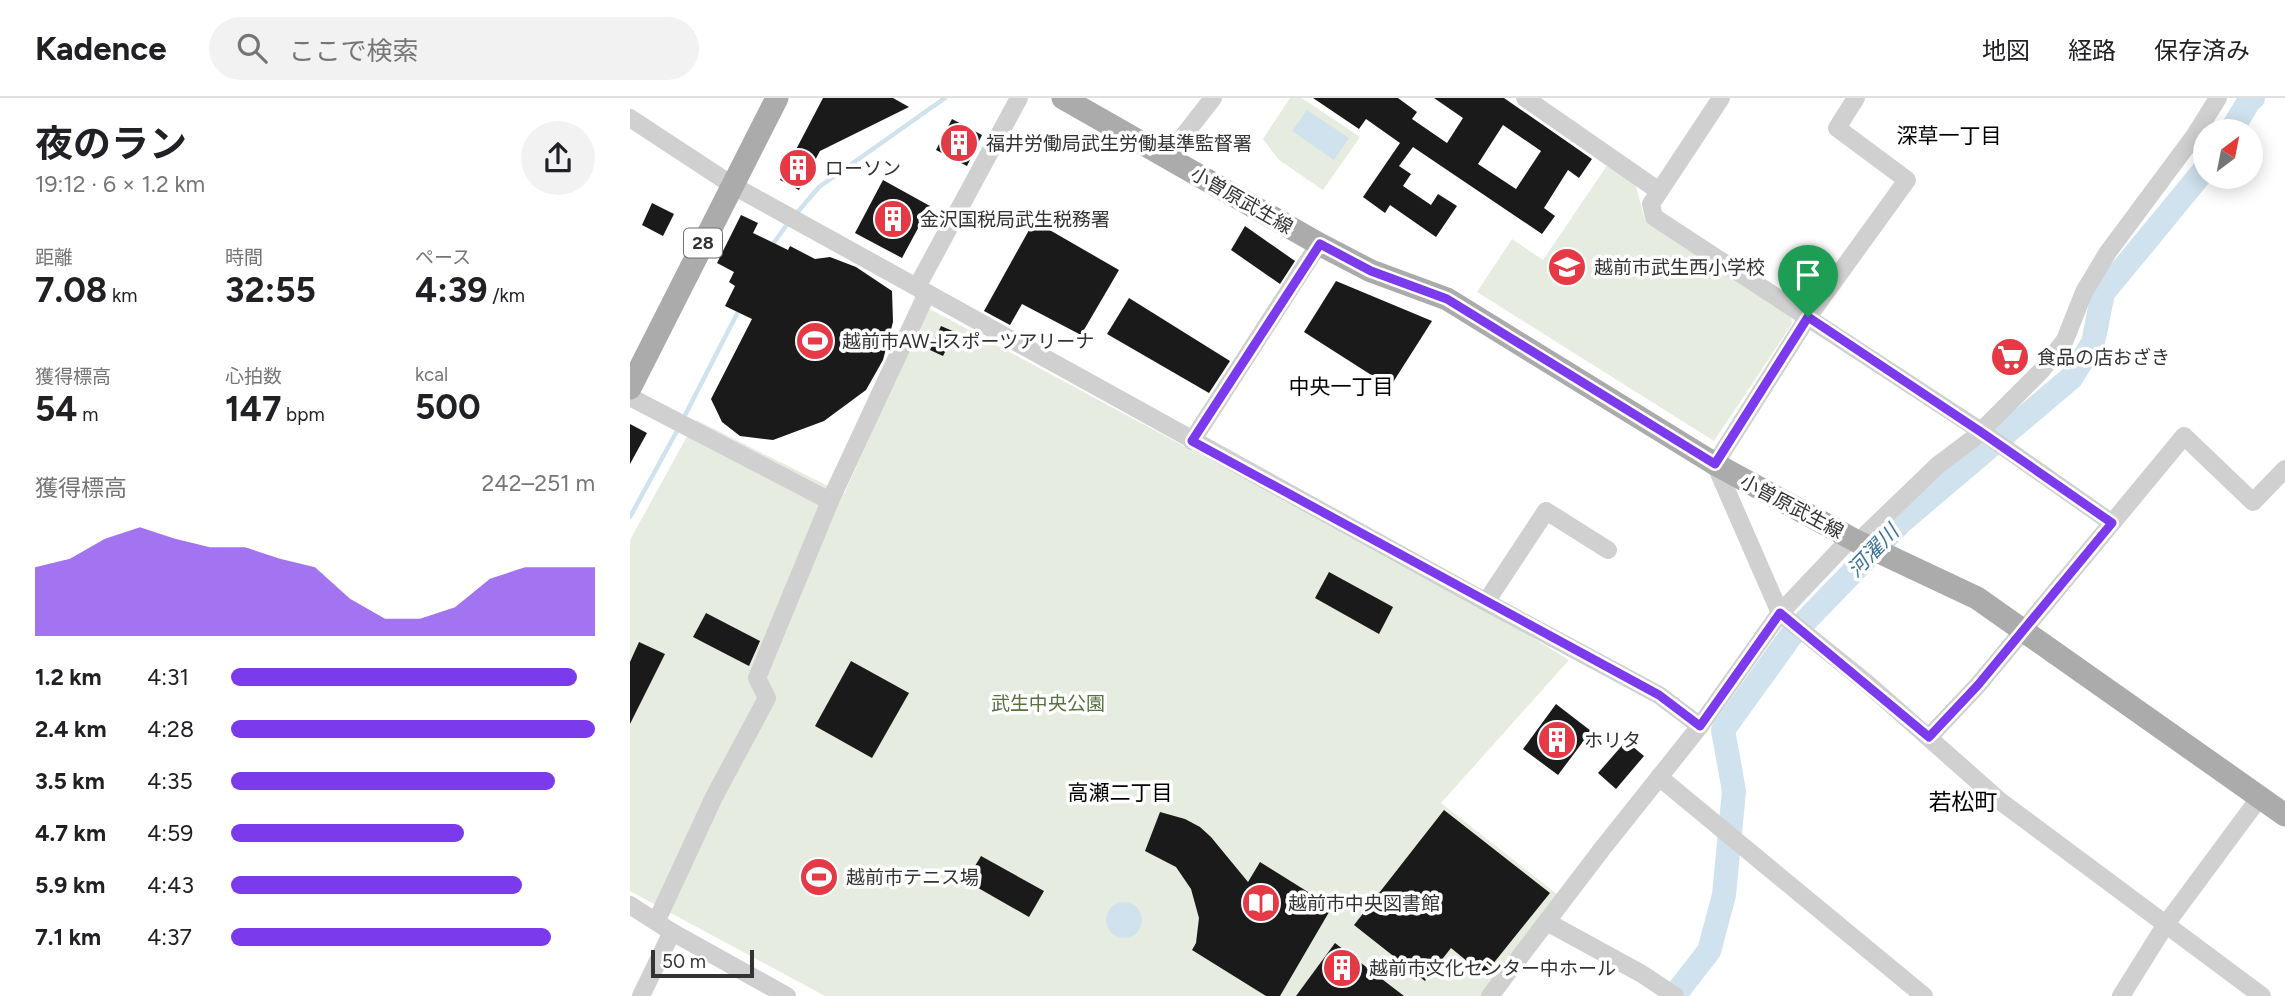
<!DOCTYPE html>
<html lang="ja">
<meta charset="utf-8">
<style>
:root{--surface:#fff;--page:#f2f2f2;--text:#202124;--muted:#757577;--line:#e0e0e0;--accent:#7c3aed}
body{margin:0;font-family:Figtree,"Noto Sans JP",sans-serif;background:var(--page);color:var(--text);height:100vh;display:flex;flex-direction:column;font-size:26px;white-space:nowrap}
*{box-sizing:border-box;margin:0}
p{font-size:23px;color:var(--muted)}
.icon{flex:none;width:38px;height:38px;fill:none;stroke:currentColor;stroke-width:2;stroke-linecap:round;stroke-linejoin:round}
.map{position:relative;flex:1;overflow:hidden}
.drawer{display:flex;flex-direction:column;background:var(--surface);width:630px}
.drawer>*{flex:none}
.needle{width:46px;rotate:32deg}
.controls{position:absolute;left:1563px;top:21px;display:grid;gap:14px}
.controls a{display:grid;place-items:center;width:70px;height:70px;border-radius:50%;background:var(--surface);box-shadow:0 4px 18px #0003;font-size:35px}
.scale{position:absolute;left:21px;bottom:18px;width:103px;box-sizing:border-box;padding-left:7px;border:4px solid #333;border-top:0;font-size:19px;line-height:24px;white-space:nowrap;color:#333;-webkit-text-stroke:5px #fff;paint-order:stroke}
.pin{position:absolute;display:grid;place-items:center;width:60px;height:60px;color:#fff;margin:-72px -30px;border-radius:50% 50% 50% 0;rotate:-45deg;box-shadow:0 0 7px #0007}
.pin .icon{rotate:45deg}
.round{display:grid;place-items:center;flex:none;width:74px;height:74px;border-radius:37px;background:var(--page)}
.head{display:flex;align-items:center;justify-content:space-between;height:119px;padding:0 35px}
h1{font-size:38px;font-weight:700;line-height:52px}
.metrics{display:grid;grid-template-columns:repeat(3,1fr);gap:10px;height:119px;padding:7px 35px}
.metrics div{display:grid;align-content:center}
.metrics b{font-size:35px;font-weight:700}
.metrics small{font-size:19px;font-weight:400}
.metrics p{font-size:19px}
.chart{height:196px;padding:14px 35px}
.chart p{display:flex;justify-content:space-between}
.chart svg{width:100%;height:126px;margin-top:7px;fill:var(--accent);opacity:.7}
ul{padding:0 35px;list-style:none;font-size:23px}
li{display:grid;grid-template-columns:112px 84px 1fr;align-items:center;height:52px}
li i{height:18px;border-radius:9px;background:var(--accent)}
header{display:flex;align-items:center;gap:42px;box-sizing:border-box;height:98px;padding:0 35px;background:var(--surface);border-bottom:2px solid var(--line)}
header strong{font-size:33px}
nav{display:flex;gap:38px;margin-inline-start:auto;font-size:24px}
.search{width:490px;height:63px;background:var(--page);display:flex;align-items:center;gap:18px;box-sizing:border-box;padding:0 24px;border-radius:38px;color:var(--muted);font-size:26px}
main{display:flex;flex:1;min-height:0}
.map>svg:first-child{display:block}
</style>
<header>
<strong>Kadence</strong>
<div class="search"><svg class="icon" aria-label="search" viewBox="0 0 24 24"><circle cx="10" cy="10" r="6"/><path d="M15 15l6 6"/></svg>ここで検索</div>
<nav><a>地図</a><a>経路</a><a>保存済み</a></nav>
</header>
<main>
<section class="drawer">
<div class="head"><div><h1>夜のラン</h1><p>19:12 · 6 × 1.2 km</p></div><a class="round"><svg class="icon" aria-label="share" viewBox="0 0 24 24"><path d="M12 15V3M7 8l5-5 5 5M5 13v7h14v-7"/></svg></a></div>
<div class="metrics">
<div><p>距離</p><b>7.08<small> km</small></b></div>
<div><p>時間</p><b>32:55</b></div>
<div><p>ペース</p><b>4:39<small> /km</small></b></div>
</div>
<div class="metrics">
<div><p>獲得標高</p><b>54<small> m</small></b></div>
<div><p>心拍数</p><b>147<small> bpm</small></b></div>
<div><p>kcal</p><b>500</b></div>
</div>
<div class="chart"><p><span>獲得標高</span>242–251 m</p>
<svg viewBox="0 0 160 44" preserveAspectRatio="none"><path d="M0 44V20L10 17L20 10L30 6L40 10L50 13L60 13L70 17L80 20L90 31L100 38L110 38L120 34L130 24L140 20L150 20L160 20V44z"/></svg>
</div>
<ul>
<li><b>1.2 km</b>4:31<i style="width:95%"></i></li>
<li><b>2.4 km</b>4:28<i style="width:100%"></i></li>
<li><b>3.5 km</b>4:35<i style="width:89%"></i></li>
<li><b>4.7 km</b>4:59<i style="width:64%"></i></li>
<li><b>5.9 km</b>4:43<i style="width:80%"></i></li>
<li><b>7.1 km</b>4:37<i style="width:88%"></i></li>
</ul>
</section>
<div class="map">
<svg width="1655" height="898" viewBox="0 0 1655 898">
<rect width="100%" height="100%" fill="#fff"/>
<g fill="#e6ecdf">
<polygon points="660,0 672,0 730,39 693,92 649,62 633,41"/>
<polygon points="978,66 1005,85 1015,122 1161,216 1162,226 1084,343 847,194 882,141 913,162"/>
<polygon points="298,210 856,511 939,562 811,705 928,797 852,898 195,898 0,793 0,442 66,322 214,396"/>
</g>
<g fill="#cfe2ee">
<polygon points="677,12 719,40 704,62 662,33"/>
<circle cx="494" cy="822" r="18"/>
</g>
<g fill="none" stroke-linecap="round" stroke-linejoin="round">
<g stroke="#cfe2ee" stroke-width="4.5">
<polyline points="166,116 189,89 315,0"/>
<polyline points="141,149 158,125"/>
<polyline points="52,323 110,210"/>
<polyline points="0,419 48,331"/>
</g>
<g stroke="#cfe2ee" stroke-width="24">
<polyline points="1601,33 1619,3 1623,0"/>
<polyline points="1044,898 1079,853 1094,797 1104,693 1093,632 1160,539 1272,423 1441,280 1463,245 1473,195 1575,71"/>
</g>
</g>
<g fill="#1a1a1a" fill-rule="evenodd">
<polygon points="193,0 263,0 279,9 190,53 169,92 150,82"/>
<path d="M683 0H768L787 14 782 21 817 45 833 20 804 0H874L962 61 949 80 938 72 914 110 925 118 912 136 783 49 769 68 781 76 773 88 801 107 808 96 827 108 806 139 760 107 755 115 733 99 770 45 736 21 729 31ZM873 27 911 53 886 91 848 66Z"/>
<polygon points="322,21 352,37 337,68 306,52"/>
<polygon points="253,82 300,108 272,160 225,135"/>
<polygon points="22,105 44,116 33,138 12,127"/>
<polygon points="111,117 128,125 123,135 158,152 160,148 185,161 200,159 226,169 262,193 263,224 253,262 236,292 194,323 143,342 110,338 92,324 81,301 122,221 95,208 105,188 99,184 104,174 87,165"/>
<polygon points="404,123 489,172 451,237 392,206 380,227 354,213"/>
<polygon points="615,128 665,163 650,186 601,152"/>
<polygon points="706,183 802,223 760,289 674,234"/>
<polygon points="499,200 600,263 579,295 477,236"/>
<polygon points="311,228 325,234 313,258 300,252"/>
<polygon points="0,326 17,335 0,366"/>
<polygon points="699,474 763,509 749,536 685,500"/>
<polygon points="76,515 130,543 119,568 63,539"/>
<polygon points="9,544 35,556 0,626 0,564"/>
<polygon points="221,563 279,595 242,660 185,628"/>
<polygon points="926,606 961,633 928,677 893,651"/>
<polygon points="996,643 1014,658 986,691 968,675"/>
<polygon points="814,712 920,795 854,877 821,850 795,883 724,827"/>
<polygon points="530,714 555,721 570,729 581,739 618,784 630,764 702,809 650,898 636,898 562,852 566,845 569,820 561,791 546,769 515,753"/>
<polygon points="351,758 414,793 399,819 336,783"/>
<polygon points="705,845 774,898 666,898"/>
</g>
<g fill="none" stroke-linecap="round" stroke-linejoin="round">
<g stroke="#d0d0d0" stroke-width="18">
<polyline points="895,0 1029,93"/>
<polyline points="1091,0 1021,106 1024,119 1351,333 1482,425"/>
<polyline points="1226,0 1207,30 1277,82 1178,219 1085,366 1150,515 1238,586 1370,703 1632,898"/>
<polyline points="0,20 102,87 856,504 1029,597 1070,628"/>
<polyline points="537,59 583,0"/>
<polyline points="287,189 389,0"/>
<polyline points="0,299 200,403"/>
<polyline points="562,343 689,146"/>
<polyline points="1228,444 1308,367 1344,340 1411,273 1435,242 1454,194 1478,154 1565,37 1588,0"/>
<polyline points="856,504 916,413 978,452"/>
<polyline points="1299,639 1348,587 1554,338 1623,404 1655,371"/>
<polyline points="1029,679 1294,898"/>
<polyline points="0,807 42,834 157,898"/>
<polyline points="27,822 84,699 137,600 127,580 200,403 297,195"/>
<polyline points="917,824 1012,876 1045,898"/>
<polyline points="11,898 42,834"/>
<polyline points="860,898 972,751 1070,628 1150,515 1221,440"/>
<polyline points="1491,898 1536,826 1630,699"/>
</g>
<g stroke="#ababab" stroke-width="23">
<polyline points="433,0 689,146 741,173 817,201 1085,366 1228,444 1347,500 1655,717"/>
<polyline points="0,290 147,0"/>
</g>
</g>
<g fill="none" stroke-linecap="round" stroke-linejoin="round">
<defs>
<polygon id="route" points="690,146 741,173 817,201 1085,366 1178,219 1351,334 1482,425 1348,587 1299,639 1150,515 1070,628 1029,597 562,343"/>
</defs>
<use href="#route" stroke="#fff" stroke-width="14"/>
<use href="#route" stroke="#7c3aed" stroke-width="9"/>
</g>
<defs>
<symbol id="building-disc" viewBox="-11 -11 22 22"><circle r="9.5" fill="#e63946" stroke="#fff"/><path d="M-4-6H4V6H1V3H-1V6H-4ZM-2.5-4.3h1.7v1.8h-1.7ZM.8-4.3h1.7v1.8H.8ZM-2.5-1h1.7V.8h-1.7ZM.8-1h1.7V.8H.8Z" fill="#fff"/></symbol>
<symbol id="school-disc" viewBox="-11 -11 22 22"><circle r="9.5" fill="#e63946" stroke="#fff"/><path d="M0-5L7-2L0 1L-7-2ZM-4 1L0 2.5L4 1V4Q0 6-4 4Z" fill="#fff"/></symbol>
<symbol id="stadium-disc" viewBox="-11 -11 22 22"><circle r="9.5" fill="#e63946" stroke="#fff"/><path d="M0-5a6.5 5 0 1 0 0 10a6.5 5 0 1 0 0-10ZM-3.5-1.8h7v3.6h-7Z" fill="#fff"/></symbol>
<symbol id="supermarket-disc" viewBox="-11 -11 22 22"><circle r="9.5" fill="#e63946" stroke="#fff"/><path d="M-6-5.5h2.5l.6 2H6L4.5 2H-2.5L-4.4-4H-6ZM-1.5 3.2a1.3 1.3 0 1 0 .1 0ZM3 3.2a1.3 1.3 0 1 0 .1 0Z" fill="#fff"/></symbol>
<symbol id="library-disc" viewBox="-11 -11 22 22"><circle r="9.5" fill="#e63946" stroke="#fff"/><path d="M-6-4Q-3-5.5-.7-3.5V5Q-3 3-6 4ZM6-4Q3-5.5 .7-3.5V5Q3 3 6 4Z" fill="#fff"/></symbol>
</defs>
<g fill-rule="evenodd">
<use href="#building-disc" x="307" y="23" width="44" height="44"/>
<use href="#building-disc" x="146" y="48" width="44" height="44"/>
<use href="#building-disc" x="241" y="99" width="44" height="44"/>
<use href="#school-disc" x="915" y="147" width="44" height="44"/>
<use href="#stadium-disc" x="163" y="221" width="44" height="44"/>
<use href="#supermarket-disc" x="1358" y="237" width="44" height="44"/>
<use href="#building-disc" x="905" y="620" width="44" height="44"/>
<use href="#stadium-disc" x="167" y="757" width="44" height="44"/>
<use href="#library-disc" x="609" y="783" width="44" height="44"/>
<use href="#building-disc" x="690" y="848" width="44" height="44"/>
</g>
<g text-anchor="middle" stroke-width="7" stroke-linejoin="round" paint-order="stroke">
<rect fill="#fff" stroke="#707070" stroke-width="2" x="54" y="130.5" width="38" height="29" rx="5"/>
<g font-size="18" font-weight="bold" fill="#333">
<text x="73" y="151">28</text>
</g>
<g font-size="19" fill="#333" stroke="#fff" text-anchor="start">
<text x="356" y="52">福井労働局武生労働基準監督署</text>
<text x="195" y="77">ローソン</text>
<text x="290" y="128">金沢国税局武生税務署</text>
<text x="964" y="176">越前市武生西小学校</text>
<text x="212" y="250">越前市AW-Iスポーツアリーナ</text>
<text x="1407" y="266">食品の店おざき</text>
<text x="954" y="649">ホリタ</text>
<text x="216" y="786">越前市テニス場</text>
<text x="658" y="812">越前市中央図書館</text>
<text x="739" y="877">越前市文化センター中ホール</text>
</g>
<g font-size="19" fill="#333" stroke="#fff">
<text transform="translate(612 102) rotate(30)" y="7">小曽原武生線</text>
<text transform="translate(1162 408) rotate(28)" y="7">小曽原武生線</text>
</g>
<g font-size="19" fill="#56703f" stroke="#fff">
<text x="418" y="612">武生中央公園</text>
</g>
<g font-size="21" fill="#000" stroke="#fff">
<text x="1319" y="45">深草一丁目</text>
<text x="711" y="296">中央一丁目</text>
<text x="490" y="702">高瀬二丁目</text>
</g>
<g font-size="21" font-style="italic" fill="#3f7597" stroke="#fff">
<text transform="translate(1243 453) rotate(-46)" y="7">河濯川</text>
</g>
<g font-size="23" fill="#000" stroke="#fff">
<text x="1333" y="712">若松町</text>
</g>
</g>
</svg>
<div class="controls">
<a><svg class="needle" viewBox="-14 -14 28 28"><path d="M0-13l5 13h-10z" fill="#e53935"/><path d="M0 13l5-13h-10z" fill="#757577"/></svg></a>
</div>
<div class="scale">50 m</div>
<div class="pin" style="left:1178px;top:219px;background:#1e9e55"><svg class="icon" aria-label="arrive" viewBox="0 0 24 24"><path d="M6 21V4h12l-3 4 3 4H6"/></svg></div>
</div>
</main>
